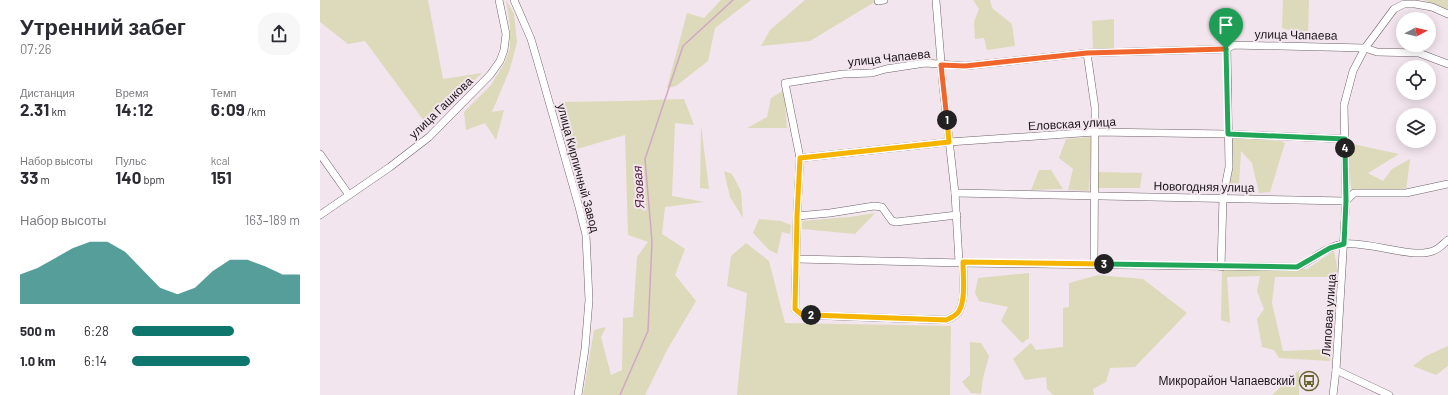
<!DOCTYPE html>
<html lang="ru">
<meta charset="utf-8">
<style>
:root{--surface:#fff;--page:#f7f7f7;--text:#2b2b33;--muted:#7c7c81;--accent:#0f766e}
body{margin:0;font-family:Barlow,sans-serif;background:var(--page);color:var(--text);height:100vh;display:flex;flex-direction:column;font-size:15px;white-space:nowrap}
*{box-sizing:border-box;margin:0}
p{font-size:13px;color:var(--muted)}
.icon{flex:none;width:22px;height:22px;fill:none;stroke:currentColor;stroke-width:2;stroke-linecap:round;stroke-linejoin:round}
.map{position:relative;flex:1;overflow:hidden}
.details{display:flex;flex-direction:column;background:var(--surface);width:320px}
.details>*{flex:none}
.needle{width:26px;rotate:83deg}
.controls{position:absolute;left:1076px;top:12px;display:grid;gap:8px}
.controls a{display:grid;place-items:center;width:40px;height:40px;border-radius:50%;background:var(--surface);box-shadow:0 2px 10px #0003;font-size:20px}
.pin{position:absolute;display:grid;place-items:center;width:34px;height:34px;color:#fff;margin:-41px -17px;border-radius:50% 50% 50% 0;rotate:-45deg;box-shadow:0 0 4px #0007}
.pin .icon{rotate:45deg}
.km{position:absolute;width:20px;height:20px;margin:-10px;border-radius:50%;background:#222;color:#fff;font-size:11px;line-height:20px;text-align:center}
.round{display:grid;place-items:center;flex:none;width:42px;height:42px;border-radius:16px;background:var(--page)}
.head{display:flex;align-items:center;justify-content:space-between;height:68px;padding:0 20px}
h1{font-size:22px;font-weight:700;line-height:30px}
.metrics{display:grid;grid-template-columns:repeat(3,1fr);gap:6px;height:68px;padding:4px 20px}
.metrics div{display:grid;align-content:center}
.metrics b{font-size:17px;font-weight:700}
.metrics small{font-size:11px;font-weight:400}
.metrics p{font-size:11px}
.chart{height:112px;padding:8px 20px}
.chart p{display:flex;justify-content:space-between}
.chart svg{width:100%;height:72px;margin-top:4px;fill:var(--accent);opacity:.7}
ul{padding:0 20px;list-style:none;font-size:13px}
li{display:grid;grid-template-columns:64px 48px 1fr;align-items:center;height:30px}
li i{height:10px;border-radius:5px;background:var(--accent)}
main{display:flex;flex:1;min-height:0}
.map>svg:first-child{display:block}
</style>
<main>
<section class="details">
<div class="head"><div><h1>Утренний забег</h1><p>07:26</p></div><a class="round"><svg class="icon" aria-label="share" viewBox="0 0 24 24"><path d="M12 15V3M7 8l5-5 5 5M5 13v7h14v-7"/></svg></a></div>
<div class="metrics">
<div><p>Дистанция</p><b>2.31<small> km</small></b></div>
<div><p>Время</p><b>14:12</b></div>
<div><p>Темп</p><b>6:09<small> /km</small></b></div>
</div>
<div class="metrics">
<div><p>Набор высоты</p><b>33<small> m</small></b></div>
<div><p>Пульс</p><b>140<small> bpm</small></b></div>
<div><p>kcal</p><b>151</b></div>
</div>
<div class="chart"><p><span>Набор высоты</span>163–189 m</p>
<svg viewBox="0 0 160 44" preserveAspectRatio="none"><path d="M0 44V26L10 22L20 16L30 10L40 6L50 6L60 12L70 23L80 34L90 38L100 34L110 24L120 17L130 17L140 21L150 26L160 26V44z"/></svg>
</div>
<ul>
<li><b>500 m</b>6:28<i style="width:61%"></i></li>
<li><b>1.0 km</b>6:14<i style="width:70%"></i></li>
</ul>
</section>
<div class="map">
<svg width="1128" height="395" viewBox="0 0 1128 395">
<rect width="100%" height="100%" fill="#f3e5ed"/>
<g fill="#dcdaba">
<polygon points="0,0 108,0 123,79 162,73 107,125 45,41 28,44 0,22"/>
<polygon points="186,0 194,14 197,42 190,69 172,112 184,110 176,140 165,123 146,130 144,112 171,85 185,62 190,48 190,26"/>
<polygon points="401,0 431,0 395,28 388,61 356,86 347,88 367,13 384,18"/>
<polygon points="485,0 558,0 490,41 441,46 450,30"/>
<polygon points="653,0 670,0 672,8 692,24 695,46 667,50 664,38 655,39 654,22 659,9"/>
<polygon points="963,0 989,0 988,36 962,28"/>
<polygon points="1104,0 1128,0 1128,11"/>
<polygon points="794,19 794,48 773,48 772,21"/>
<polygon points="464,90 467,128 427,128 447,117 451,98"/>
<polygon points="364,99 374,125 355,123 352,196 384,202 345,207 342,234 365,249 355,275 376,301 347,350 325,395 263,395 274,330 286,327 281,337 291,375 302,370 303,318 313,317 317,257 328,242 308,235 305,135 257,149 267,191 264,201 239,102 305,101"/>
<polygon points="381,125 389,189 380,188"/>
<polygon points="772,137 769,191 748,190 753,169 739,158 746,139"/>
<polygon points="911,137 961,141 965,143 950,192 939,193 932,163 921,151 919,185 936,190 931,196 907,191"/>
<polygon points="1028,143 1079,154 1048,173 1063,181 1072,169 1090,159 1086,191 1031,189"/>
<polygon points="719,170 731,170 743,189 711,190"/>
<polygon points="404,171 412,174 421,191 423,218 410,197"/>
<polygon points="778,172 822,173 820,188 778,188"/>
<polygon points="555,213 535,234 482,229 482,221 530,217"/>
<polygon points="439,219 461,221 471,225 470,234 462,232 457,254 449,250 433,233"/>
<polygon points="426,243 449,261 465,323 631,326 630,395 417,395 427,293 407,286 411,256"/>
<polygon points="1014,251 1018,271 1015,309 1008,309 1009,277 955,277 952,303 963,351 1011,349 1010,361 959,358 954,350 942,347 937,319 944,309 937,291 940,276 907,277 910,323 901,320 902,269 987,269"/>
<polygon points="709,273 709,338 702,343 681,321 688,307 659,301 655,293 658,278"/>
<polygon points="778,275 823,279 867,313 815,367 790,368 786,382 773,389 774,395 733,395 727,389 726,377 705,380 693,359 711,343 716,350 743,347 743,308 749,307 749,283"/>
<polygon points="650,342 661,343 669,356 663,378 661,394 651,393 642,382 650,375"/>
<polygon points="1128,346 1128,366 1116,375 1093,366 1106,356"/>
<polygon points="979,370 979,395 952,395"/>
</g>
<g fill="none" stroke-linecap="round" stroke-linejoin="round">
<polyline stroke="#d1a8c2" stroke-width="1.5" points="300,395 328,331 332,242 325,159 363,46 413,0"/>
<defs>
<g id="minor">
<polyline points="194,0 211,39 220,70 259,207 266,235 269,300 265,349 258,395"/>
<polyline points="558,1 564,0"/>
<polyline points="616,1 623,86 635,193 639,262"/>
<polyline points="767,53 775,108 774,264"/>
<polyline points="0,154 29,195"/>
<polyline points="480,158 629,142 775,132 908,134 1025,139"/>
<polyline points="635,193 1026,201 1034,193 1086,193 1128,184"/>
<polyline points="0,215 70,167 109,137 170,75 180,61 184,50 186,34 179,0"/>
<polyline points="477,216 510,213 554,206 562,207 572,221 576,222 637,215"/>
<path d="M477 259 643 263 977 267C992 260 1007 246 1024 244 1049 241 1092 259 1113 251 1119 249 1123 244 1128 240"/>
<path d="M643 263C643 276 646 299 639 311 636 316 631 318 626 320L482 315 475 309 477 216 480 158 465 83 523 74 552 73 566 69 605 63 645 66 767 53 907 49 913 45 1045 48 1057 52 1099 53 1128 64"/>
<polyline points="901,267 903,198 909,167 907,49"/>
<polyline points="1016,370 1069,395"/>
<polyline points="1013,395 1016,370 1026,201 1024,105 1033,71 1045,48 1074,9 1084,4 1095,4 1112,7 1128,14"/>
</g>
</defs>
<use href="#minor" stroke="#6d6269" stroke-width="8"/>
<use href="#minor" stroke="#fff" stroke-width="7"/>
</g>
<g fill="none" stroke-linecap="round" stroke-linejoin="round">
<defs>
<polyline id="split-1" points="627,120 621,65 645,66 767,53 906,49"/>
<polyline id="split-2" points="491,315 482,315 475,309 477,216 480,158 629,142 627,120"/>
<path id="split-3" d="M491 315 626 320C631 318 636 316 639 311 646 299 643 276 643 262L784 264"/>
<polyline id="split-4" points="784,264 977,267 1010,248 1024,244 1026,201 1025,148"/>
<polyline id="split-5" points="906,49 908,134 1025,139 1025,148"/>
</defs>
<use href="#split-1" stroke="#fff" stroke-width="8"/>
<use href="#split-2" stroke="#fff" stroke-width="8"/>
<use href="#split-3" stroke="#fff" stroke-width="8"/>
<use href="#split-4" stroke="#fff" stroke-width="8"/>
<use href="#split-5" stroke="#fff" stroke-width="8"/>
<use href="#split-1" stroke="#f0652b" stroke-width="5"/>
<use href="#split-2" stroke="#f5b400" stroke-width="5"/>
<use href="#split-3" stroke="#f5b400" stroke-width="5"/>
<use href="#split-4" stroke="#22a559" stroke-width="5"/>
<use href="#split-5" stroke="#22a559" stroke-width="5"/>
</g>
<defs>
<symbol id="bus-ring" viewBox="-11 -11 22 22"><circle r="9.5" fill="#f3e5ed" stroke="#696531" stroke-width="1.5"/><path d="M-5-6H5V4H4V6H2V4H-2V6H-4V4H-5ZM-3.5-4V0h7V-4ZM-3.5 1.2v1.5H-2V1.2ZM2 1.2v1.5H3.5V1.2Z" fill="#696531"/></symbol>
</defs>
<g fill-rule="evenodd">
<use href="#bus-ring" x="978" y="370" width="22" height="22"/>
</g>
<g text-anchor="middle" stroke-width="4" stroke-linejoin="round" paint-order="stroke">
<g font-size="12" fill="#1b1619" stroke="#f3e5ed">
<text transform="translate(976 35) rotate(1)" y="4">улица Чапаева</text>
<text transform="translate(569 58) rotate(-6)" y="4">улица Чапаева</text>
<text transform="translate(121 108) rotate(-44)" y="4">улица Гашкова</text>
<text transform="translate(752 124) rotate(-3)" y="4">Еловская улица</text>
<text transform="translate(258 168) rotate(75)" y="4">улица Кирпичный Завод</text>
<text transform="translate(884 187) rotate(1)" y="4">Новогодняя улица</text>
<text transform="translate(1009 315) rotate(-86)" y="4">Липовая улица</text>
</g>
<g font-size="12" fill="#1b1619" stroke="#f3e5ed" text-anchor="end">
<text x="975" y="385">Микрорайон Чапаевский</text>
</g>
<g font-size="13" font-style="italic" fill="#572447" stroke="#f3e5ed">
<text transform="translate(318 187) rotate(-94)" y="5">Язовая</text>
</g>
</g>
</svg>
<div class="controls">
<a><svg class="needle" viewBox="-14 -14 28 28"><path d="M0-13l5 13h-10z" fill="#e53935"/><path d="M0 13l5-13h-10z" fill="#7c7c81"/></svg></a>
<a><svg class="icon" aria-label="locate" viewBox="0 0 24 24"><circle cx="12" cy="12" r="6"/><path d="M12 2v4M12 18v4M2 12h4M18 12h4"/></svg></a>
<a><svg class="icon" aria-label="layers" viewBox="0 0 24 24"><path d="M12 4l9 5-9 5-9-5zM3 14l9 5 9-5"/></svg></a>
</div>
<div class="pin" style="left:906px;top:49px;background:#1e9e55"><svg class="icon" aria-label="arrive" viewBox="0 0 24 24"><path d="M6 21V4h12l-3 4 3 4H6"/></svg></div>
<b class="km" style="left:627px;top:120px">1</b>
<b class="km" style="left:491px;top:315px">2</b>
<b class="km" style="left:784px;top:264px">3</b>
<b class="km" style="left:1025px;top:148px">4</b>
</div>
</main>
